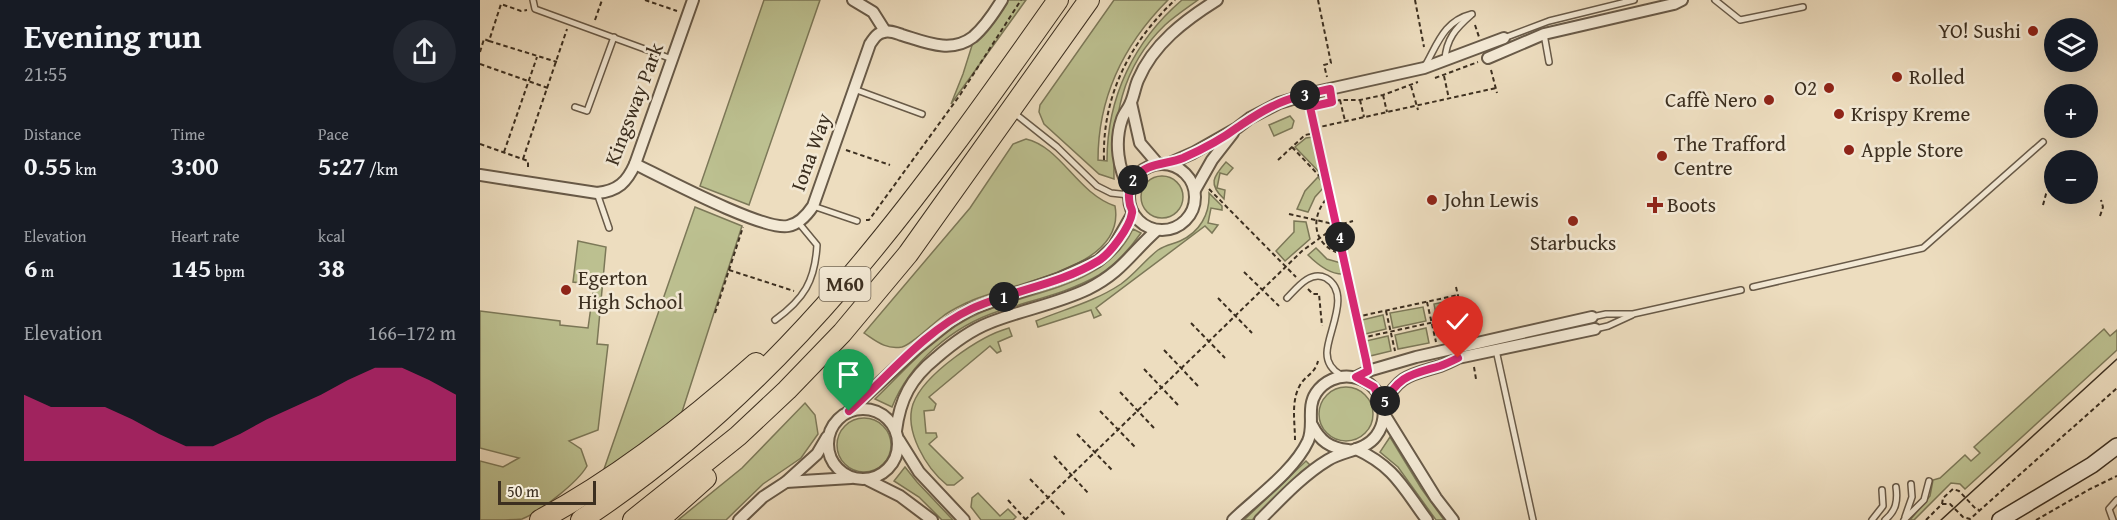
<!DOCTYPE html>
<meta charset="utf-8">
<style>
:root{--surface:#171b24;--page:#242831;--text:#f1f3f6;--muted:#9ea1a6;--accent:#db2777}
body{margin:0;font-family:"Gentium Book Plus",serif;background:var(--page);color:var(--text);height:100vh;display:flex;flex-direction:column;font-size:22px;white-space:nowrap}
*{box-sizing:border-box;margin:0}
p{font-size:20px;color:var(--muted)}
.icon{flex:none;width:33px;height:33px;fill:none;stroke:currentColor;stroke-width:2;stroke-linecap:round;stroke-linejoin:round}
.map{position:relative;flex:1;overflow:hidden}
.sheet{display:flex;flex-direction:column;background:var(--surface);width:480px}
.sheet>*{flex:none}
.controls{position:absolute;left:1564px;top:18px;display:grid;gap:12px}
.controls a{display:grid;place-items:center;width:54px;height:54px;border-radius:50%;background:var(--surface);box-shadow:0 6px 24px #0002;font-size:30px}
.scale{position:absolute;left:18px;bottom:15px;width:98px;box-sizing:border-box;padding-left:6px;border:3px solid #3c2f20;border-top:0;font-size:16px;line-height:21px;white-space:nowrap;color:#3c2f20;-webkit-text-stroke:4px #f3e9d5;paint-order:stroke}
.pin{position:absolute;display:grid;place-items:center;width:51px;height:51px;color:#fff;margin:-62px -26px;border-radius:50% 50% 50% 0;rotate:-45deg;box-shadow:0 0 6px #0007}
.pin .icon{rotate:45deg}
.km{position:absolute;width:30px;height:30px;margin:-15px;border-radius:50%;background:#222;color:#fff;font-size:16px;line-height:30px;text-align:center}
.round{display:grid;place-items:center;flex:none;width:63px;height:63px;border-radius:32px;background:var(--page)}
.head{display:flex;align-items:center;justify-content:space-between;height:102px;padding:0 24px}
h1{font-size:33px;font-weight:700;line-height:45px}
.stats{display:grid;grid-template-columns:repeat(3,1fr);gap:9px;height:102px;padding:6px 24px}
.stats div{display:grid;align-content:center}
.stats b{font-size:26px;font-weight:700}
.stats small{font-size:16px;font-weight:400}
.stats p{font-size:16px}
.chart{height:168px;padding:12px 24px}
.chart p{display:flex;justify-content:space-between}
.chart svg{width:100%;height:108px;margin-top:6px;fill:var(--accent);opacity:.7}
main{display:flex;flex:1;min-height:0}
.map>svg:first-child{display:block}
</style>
<main>
<section class="sheet">
<div class="head"><div><h1>Evening run</h1><p>21:55</p></div><a class="round"><svg class="icon" aria-label="share" viewBox="0 0 24 24"><path d="M12 15V3M7 8l5-5 5 5M5 13v7h14v-7"/></svg></a></div>
<div class="stats">
<div><p>Distance</p><b>0.55<small> km</small></b></div>
<div><p>Time</p><b>3:00</b></div>
<div><p>Pace</p><b>5:27<small> /km</small></b></div>
</div>
<div class="stats">
<div><p>Elevation</p><b>6<small> m</small></b></div>
<div><p>Heart rate</p><b>145<small> bpm</small></b></div>
<div><p>kcal</p><b>38</b></div>
</div>
<div class="chart"><p><span>Elevation</span>166–172 m</p>
<svg viewBox="0 0 160 44" preserveAspectRatio="none"><path d="M0 44V17L10 22L20 22L30 22L40 27L50 33L60 38L70 38L80 33L90 27L100 22L110 17L120 11L130 6L140 6L150 11L160 17V44z"/></svg>
</div>
</section>
<div class="map">
<svg width="1637" height="520" viewBox="0 0 1637 520">
<rect width="100%" height="100%" fill="#edddbf"/>
<filter id="stains"><feTurbulence type="fractalNoise" baseFrequency=".00333" numOctaves="4"/><feColorMatrix values="0 0 0 0 .2 0 0 0 0 .09 0 0 0 0 .02 0 0 0 .5 -.17"/></filter>
<radialGradient id="worn" r=".72"><stop offset=".6" stop-color="#630" stop-opacity="0"/><stop offset="1" stop-color="#630" stop-opacity=".3"/></radialGradient>
<g fill="#bcc090" stroke="#7c7858" stroke-width="1.5">
<polygon points="284,0 340,0 269,205 220,186"/>
<polygon points="524,0 546,0 471,104 483,74 494,39"/>
<path d="M634 0H688C643 45 618 97 618 160L627 161C627 97 654 41 702 0H718C707 8 695 16 685 25 640 68 633 120 634 179L619 174 564 124 559 112 560 105Z"/>
<polygon points="810,116 814,121 812,128 794,136 789,125"/>
<polygon points="833,137 842,175 815,147 826,138"/>
<path d="M546 139C581 147 597 193 635 206 647 271 528 282 486 303 478 307 469 311 462 317 452 324 433 344 422 347 406 350 396 341 384 333L490 208 533 144Z"/>
<path d="M746 162 753 168 747 175 740 173 737 188 745 190 744 199C728 184 733 177 746 162Z"/>
<circle cx="682" cy="197" r="21"/>
<polygon points="838,177 845,186 835,197 828,212 817,209 825,191"/>
<path d="M729 193 742 206V210L731 208 728 223 738 225 732 233 725 226 616 308 621 315 614 318 611 310 558 327 556 321C585 309 614 302 641 284 655 274 665 260 678 250 685 245 693 244 700 241 720 232 730 214 729 193Z"/>
<polygon points="215,207 262,226 201,415 123,472"/>
<polygon points="814,221 826,222 830,239 805,261 796,251 814,232"/>
<path d="M653 229 661 233C649 250 636 264 619 275 588 293 552 300 519 311 473 326 430 362 412 407L395 399C423 372 450 340 484 321 540 289 623 293 653 229Z"/>
<path d="M98 241 126 247 117 344 128 345 118 430 89 441 101 449 107 466C98 482 60 512 42 519 33 520 11 520 0 520V461L23 467 39 458 0 448V311L80 321V325L108 328 114 285 93 282Z"/>
<path d="M836 248 847 259 861 263 864 274C850 275 837 264 828 255Z"/>
<polygon points="969,301 972,316 957,319 954,304"/>
<polygon points="943,307 946,321 913,328 910,313"/>
<polygon points="903,315 906,329 885,334 882,320"/>
<polygon points="973,322 977,336 962,340 959,325"/>
<path d="M529 328 532 336 518 342 521 351 517 353 510 346 449 397 456 404 454 410 444 411 446 433H456L457 437 449 444 483 478 474 485H467C446 468 424 431 433 404 444 374 500 336 529 328Z"/>
<polygon points="946,328 949,343 918,349 915,335"/>
<polygon points="1624,329 1630,336 1637,330 1637,350 1485,489 1480,484 1471,483 1434,520 1430,520 1450,496 1453,480 1460,478 1485,455 1491,461 1500,453 1494,447"/>
<polygon points="908,336 911,351 890,356 886,341"/>
<circle cx="866" cy="414" r="27"/>
<polygon points="325,403 335,415 338,434 321,458 283,484 246,520 198,520 262,468"/>
<circle cx="384" cy="445" r="27"/>
<polygon points="910,437 941,488 964,520 956,520 918,467 900,452"/>
<polygon points="826,461 831,466 772,520 764,520"/>
<polygon points="425,467 437,482 473,520 462,520 439,497 414,481"/>
<polygon points="498,493 520,516 528,509 536,517 533,520 501,520 491,507 492,498"/>
</g>
<g fill="none" stroke-linecap="round" stroke-linejoin="round">
<defs>
<g id="lane">
<polyline points="53,0 55,9 192,59"/>
<polyline points="1235,0 1260,20 1323,7"/>
<polyline points="1064,34 1069,62"/>
<polyline points="1024,38 1069,21 1154,0"/>
<path d="M965 60C966 39 976 28 991 15"/>
<path d="M945 66C958 43 964 21 992 14"/>
<polyline points="374,89 442,114"/>
<polyline points="95,107 107,111 134,37"/>
<polyline points="533,112 577,147 617,186 631,193 649,195"/>
<polyline points="117,193 129,228"/>
<polyline points="333,206 377,221"/>
<polyline points="1273,287 1443,248 1563,142"/>
<path d="M807 298C817 288 830 270 846 278 872 293 847 333 847 353 847 363 852 370 861 375"/>
<polyline points="1112,317 1126,314 1153,314 1261,290"/>
<path d="M295 320C324 299 335 281 337 245L318 222"/>
<polyline points="1115,329 1128,326 1152,315"/>
<polyline points="1016,350 1053,520"/>
<polyline points="1425,517 1432,497 1431,484"/>
<polyline points="1392,520 1403,506 1402,490"/>
<path d="M1405 520C1416 511 1418 501 1416 487"/>
<polyline points="1424,520 1444,500 1449,481"/>
<polyline points="1633,520 1629,509 1637,500"/>
</g>
<g id="street">
<polyline points="373,0 393,12 405,31"/>
<polyline points="1008,58 1064,34 1194,4 1202,0"/>
<polyline points="651,103 660,143 678,164"/>
<circle cx="682" cy="197" r="33"/>
<path d="M155 164C182 177 283 231 308 226 319 224 327 215 333 206L390 44C394 38 397 33 404 32 410 30 416 33 422 35 445 42 471 54 493 37 505 27 514 13 522 0"/>
<polyline points="688,164 713,153 757,128 770,118 799,103 836,92 944,68 1024,38"/>
<path d="M0 175 117 193C138 191 147 182 155 164L213 0"/>
<path d="M650 190C638 169 634 142 642 119 644 113 649 108 651 102 654 95 655 87 658 80 673 44 705 20 737 0"/>
<polyline points="715,190 732,160 753,133"/>
<polyline points="876,377 888,371 936,357 1112,317"/>
<path d="M903 405C919 375 930 375 960 366 966 364 972 361 978 358L1115 329"/>
<circle cx="383" cy="444" r="35"/>
<polyline points="369,411 436,349 471,321 491,309 580,278 618,261 634,246 653,213"/>
<polyline points="904,414 956,498 973,520"/>
<path d="M832 425C840 441 850 448 868 450"/>
<path d="M416 431C420 399 431 378 456 358 472 344 489 331 509 323 541 310 577 304 608 289 642 272 651 253 677 230"/>
<polyline points="419,440 439,472 484,520"/>
<path d="M876 449C915 467 923 488 947 520"/>
<polyline points="388,480 420,496 452,520"/>
<polyline points="306,482 371,478"/>
<polyline points="259,520 283,497 306,482 337,454 347,437"/>
<path d="M753 520C777 497 814 471 828 441 835 425 826 408 836 393 844 381 858 375 872 377 900 380 913 414 896 436 885 451 864 450 848 460 823 475 801 499 780 520"/>
</g>
<polyline id="secondary" points="1520,520 1612,465 1637,446"/>
<g id="highway">
<path d="M60 520C138 478 210 422 276 363"/>
<path d="M101 520C306 386 439 197 578 0"/>
<polyline points="153,520 258,436 307,390 362,333 428,254 609,0"/>
<polyline points="179,520 226,478"/>
</g>
</defs>
<use href="#lane" stroke="#685a48" stroke-width="8"/>
<use href="#street" stroke="#685a48" stroke-width="14"/>
<use href="#secondary" stroke="#3c2f20" stroke-width="18"/>
<use href="#highway" stroke="#3c2f20" stroke-width="22"/>
<g stroke="#3c2f20" stroke-width="2" stroke-dasharray="4.5 3" stroke-linecap="butt">
<polyline points="165,0 197,11"/>
<polyline points="838,0 851,63 844,65 847,77"/>
<polyline points="935,0 944,47"/>
<polyline points="115,20 122,0"/>
<polyline points="995,25 999,37"/>
<polyline points="9,41 77,62"/>
<polyline points="0,52 4,39 9,41 21,4 41,11 47,10"/>
<polyline points="0,64 68,88"/>
<polyline points="1011,70 1017,93"/>
<polyline points="964,76 969,99"/>
<polyline points="955,78 998,62"/>
<polyline points="931,86 938,110"/>
<polyline points="903,95 907,112"/>
<polyline points="860,100 865,121"/>
<polyline points="880,100 884,117"/>
<polyline points="835,128 1016,88"/>
<polyline points="0,144 48,161 48,169"/>
<polyline points="812,147 847,184"/>
<polyline points="366,150 410,165"/>
<polyline points="24,152 57,57"/>
<polyline points="43,159 87,29"/>
<path d="M624 160C622 97 649 43 695 0"/>
<polyline points="798,160 825,135 836,133"/>
<polyline points="729,189 816,277"/>
<path d="M851 194C829 214 831 246 862 254"/>
<polyline points="1563,205 1566,194 1573,185"/>
<polyline points="809,214 858,225"/>
<polyline points="1620,216 1623,207 1621,200"/>
<polyline points="386,220 389,220 480,95 541,0"/>
<polyline points="249,270 314,291"/>
<polyline points="764,272 799,306"/>
<polyline points="976,287 987,335"/>
<polyline points="828,289 833,294 839,294 842,326"/>
<polyline points="738,298 772,333"/>
<polyline points="947,302 956,342"/>
<polyline points="906,311 915,351"/>
<polyline points="235,313 263,227"/>
<polyline points="876,317 978,295"/>
<polyline points="711,323 745,358"/>
<polyline points="881,338 982,316"/>
<polyline points="684,350 718,386"/>
<polyline points="886,359 830,107 860,100 880,100 903,95 938,82"/>
<polyline points="994,367 996,379"/>
<polyline points="664,369 698,405"/>
<polyline points="640,392 674,428"/>
<polyline points="620,411 655,447"/>
<polyline points="597,434 632,470"/>
<path d="M815 440C815 423 811 403 819 387 824 376 835 374 838 361"/>
<polyline points="574,456 608,493"/>
<polyline points="550,479 585,515"/>
<polyline points="528,500 546,520"/>
<polyline points="1462,504 1470,504 1483,517 1490,519 1637,388"/>
<polyline points="545,520 822,251 858,225 873,221"/>
<polyline points="1446,520 1462,504 1463,498 1473,489 1479,491 1496,509 1499,510"/>
<polyline points="1556,520 1610,489 1637,476"/>
</g>
<use href="#lane" stroke="#f3e9d5" stroke-width="5"/>
<use href="#street" stroke="#f3e9d5" stroke-width="10"/>
<use href="#secondary" stroke="#f3e9d5" stroke-width="15"/>
<use href="#highway" stroke="#edddbf" stroke-width="20"/>
<polyline stroke="#3c2f20" stroke-width="1.5" points="1461,520 1637,359"/>
</g>
<g fill="none" stroke-linecap="round" stroke-linejoin="round">
<defs>
<path id="route" d="M369 411C408 377 444 331 491 309 532 290 579 285 618 261 630 254 650 227 652 213 653 211 651 208 650 205 648 196 649 186 654 179 666 162 686 165 703 158 721 150 742 139 758 127 770 119 780 112 793 106 811 97 831 93 850 89L852 102 830 107 886 360 888 371 876 377 894 387 903 405C919 375 930 375 960 366 966 364 972 361 978 358"/>
</defs>
<use href="#route" stroke="#fff" stroke-width="12"/>
<use href="#route" stroke="#db2777" stroke-width="8"/>
</g>
<g fill="#8f2418" stroke="#f3e9d5" stroke-width="2">
<circle cx="1553" cy="31" r="6"/>
<circle cx="1417" cy="77" r="6"/>
<circle cx="1349" cy="88" r="6"/>
<circle cx="1289" cy="100" r="6"/>
<circle cx="1359" cy="114" r="6"/>
<circle cx="1369" cy="150" r="6"/>
<circle cx="1182" cy="156" r="6"/>
<circle cx="952" cy="200" r="6"/>
<path d="M1172 196h6v6h6v6h-6v6h-6v-6h-6v-6h6z"/>
<circle cx="1093" cy="221" r="6"/>
<circle cx="86" cy="290" r="6"/>
</g>
<g text-anchor="middle" stroke-width="5" stroke-linejoin="round" paint-order="stroke">
<rect fill="#f3e9d5" stroke="#736756" stroke-width="1.5" x="339.5" y="267" width="51" height="34" rx="4.5"/>
<g font-size="20" font-weight="bold" fill="#3c2f20">
<text x="365" y="291">M60</text>
</g>
<g font-size="21" fill="#3c2f20" stroke="#f3e9d5" text-anchor="start">
<text x="1541" y="38" text-anchor="end">YO! Sushi</text>
<text x="1429" y="84">Rolled</text>
<text x="1337" y="95" text-anchor="end">O2</text>
<text x="1277" y="107" text-anchor="end">Caffè Nero</text>
<text x="1371" y="121">Krispy Kreme</text>
<text x="1194" y="151">The Trafford<tspan x="1194" dy="24">Centre</tspan></text>
<text x="1381" y="157">Apple Store</text>
<text x="964" y="207">John Lewis</text>
<text x="1187" y="212">Boots</text>
<text x="1093" y="250" text-anchor="middle">Starbucks</text>
<text x="98" y="285">Egerton<tspan x="98" dy="24">High School</tspan></text>
</g>
<g font-size="21" fill="#3c2f20" stroke="#f3e9d5">
<text transform="translate(154 104) rotate(-69)" y="7">Kingsway Park</text>
<text transform="translate(331 152) rotate(-70)" y="7">Iona Way</text>
</g>
</g>
<rect width="100%" height="100%" filter="url(#stains)"/>
<rect width="100%" height="100%" fill="url(#worn)"/>
</svg>
<div class="controls">
<a><svg class="icon" aria-label="layers" viewBox="0 0 24 24"><path d="M12 4l9 5-9 5-9-5zM3 14l9 5 9-5"/></svg></a>
<a>+</a>
<a>−</a>
</div>
<div class="scale">50 m</div>
<div class="pin" style="left:369px;top:411px;background:#1e9e55"><svg class="icon" aria-label="arrive" viewBox="0 0 24 24"><path d="M6 21V4h12l-3 4 3 4H6"/></svg></div>
<div class="pin" style="left:978px;top:358px;background:#d93025"><svg class="icon" aria-label="check" viewBox="0 0 24 24"><path d="M5 12l5 5 9-10"/></svg></div>
<b class="km" style="left:524px;top:297px">1</b>
<b class="km" style="left:653px;top:180px">2</b>
<b class="km" style="left:825px;top:95px">3</b>
<b class="km" style="left:860px;top:237px">4</b>
<b class="km" style="left:905px;top:401px">5</b>
</div>
</main>
